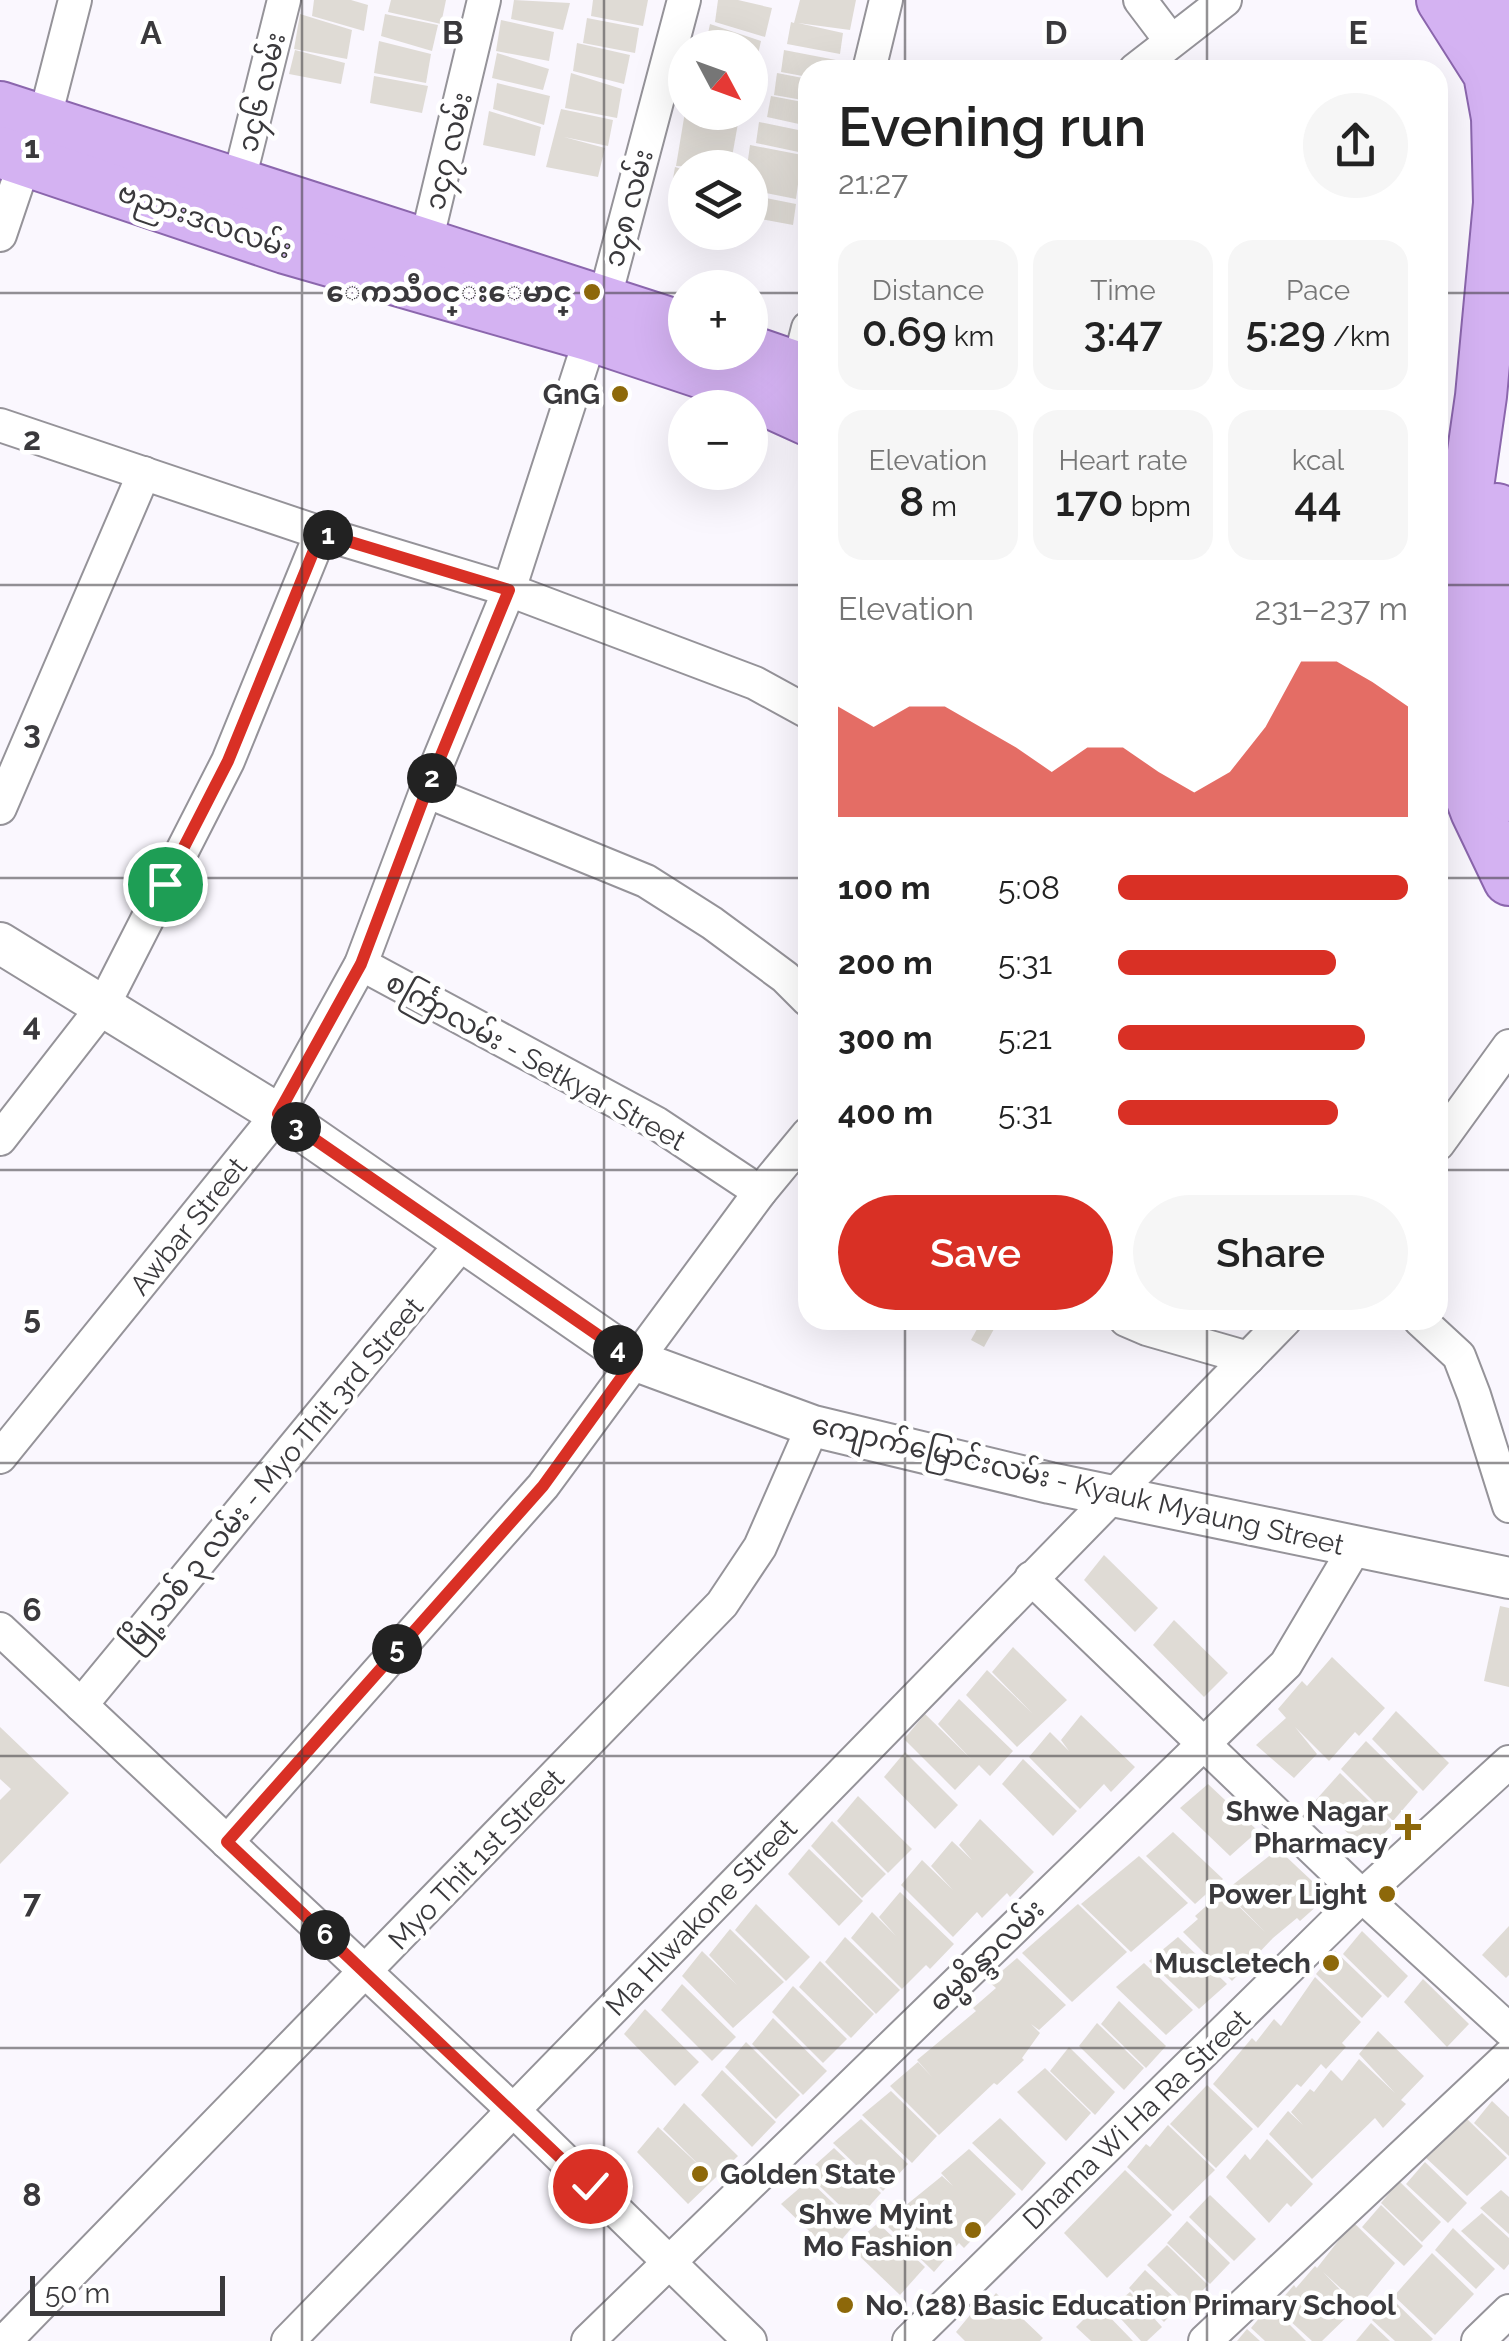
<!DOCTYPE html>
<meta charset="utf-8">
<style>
:root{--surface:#fff;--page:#f6f6f6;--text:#222;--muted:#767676;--accent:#d93025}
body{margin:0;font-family:Raleway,"Noto Sans Myanmar",sans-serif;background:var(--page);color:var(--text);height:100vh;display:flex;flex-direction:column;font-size:38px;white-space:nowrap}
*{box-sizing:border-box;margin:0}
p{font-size:32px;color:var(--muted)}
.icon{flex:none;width:55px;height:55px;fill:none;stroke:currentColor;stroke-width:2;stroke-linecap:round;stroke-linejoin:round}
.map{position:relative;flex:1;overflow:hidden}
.drawer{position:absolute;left:798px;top:60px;width:650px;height:1270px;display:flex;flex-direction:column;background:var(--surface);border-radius:30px;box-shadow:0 10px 40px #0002}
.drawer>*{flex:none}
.needle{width:65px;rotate:131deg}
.buttons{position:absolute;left:668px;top:30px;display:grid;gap:20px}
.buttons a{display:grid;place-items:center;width:100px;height:100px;border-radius:50%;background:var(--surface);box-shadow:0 10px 40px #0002;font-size:50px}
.scale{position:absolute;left:30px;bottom:25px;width:195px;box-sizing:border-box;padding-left:10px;border:5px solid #3a393c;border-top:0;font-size:28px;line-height:35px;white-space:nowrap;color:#3a393c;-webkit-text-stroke:8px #fff;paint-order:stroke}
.pin{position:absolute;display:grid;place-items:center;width:85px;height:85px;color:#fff;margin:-42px;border:5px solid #fff;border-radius:50%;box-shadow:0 2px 10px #0007}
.km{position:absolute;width:50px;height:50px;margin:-25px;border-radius:50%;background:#222;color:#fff;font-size:28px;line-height:50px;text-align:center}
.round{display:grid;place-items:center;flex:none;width:105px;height:105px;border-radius:52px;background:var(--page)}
.head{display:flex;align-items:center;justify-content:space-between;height:170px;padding:0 40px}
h1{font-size:55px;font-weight:600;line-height:75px}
.stats{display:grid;grid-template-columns:repeat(3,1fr);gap:15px;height:170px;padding:10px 40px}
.stats div{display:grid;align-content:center;border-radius:25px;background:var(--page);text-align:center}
.stats b{font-size:42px;font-weight:600}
.stats small{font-size:28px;font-weight:400}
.stats p{font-size:28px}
.chart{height:280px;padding:20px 40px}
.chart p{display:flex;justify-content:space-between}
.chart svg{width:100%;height:180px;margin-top:10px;fill:var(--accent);opacity:.7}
.button{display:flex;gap:20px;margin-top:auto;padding:20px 40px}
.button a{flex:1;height:115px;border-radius:60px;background:var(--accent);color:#fff;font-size:40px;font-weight:600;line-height:115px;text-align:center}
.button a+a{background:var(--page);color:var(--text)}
ul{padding:0 40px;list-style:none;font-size:32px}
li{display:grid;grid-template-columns:160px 120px 1fr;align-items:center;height:75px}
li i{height:25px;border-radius:12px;background:var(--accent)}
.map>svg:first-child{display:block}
</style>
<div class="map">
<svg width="1509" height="2341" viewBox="0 0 1509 2341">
<rect width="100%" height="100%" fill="#faf7fe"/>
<g fill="#dfdbd5">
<polygon points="314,0 351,0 368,5 364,31 312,16"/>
<polygon points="391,0 446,0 441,24 388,12"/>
<polygon points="514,0 570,3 563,30 511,19"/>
<polygon points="593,0 648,0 643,26 591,16"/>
<polygon points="718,0 738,0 772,8 765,37 715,22"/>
<polygon points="800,0 856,0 850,30 798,23 843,33 840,54 787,44 791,22 794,23"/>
<polygon points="300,14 352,30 347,59 294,49"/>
<polygon points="385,14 438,25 432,51 381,36"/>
<polygon points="587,18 639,28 635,53 583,43"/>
<polygon points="501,20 554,32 549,61 496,51"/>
<polygon points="710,24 761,41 756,63 750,62 750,48 705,48"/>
<polygon points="379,41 431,54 426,83 374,73"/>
<polygon points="577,43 630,55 624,84 573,71"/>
<polygon points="295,50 345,63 341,84 289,74"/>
<polygon points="784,50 836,60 835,70 808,70 808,77 781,72"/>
<polygon points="497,53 549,69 543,90 492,78"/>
<polygon points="571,73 622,89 617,118 565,108"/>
<polygon points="777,73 808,79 808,101 774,95"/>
<polygon points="374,76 428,86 422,113 370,103"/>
<polygon points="497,83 550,96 544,125 493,109"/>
<polygon points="771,96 808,103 808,126 767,117"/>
<polygon points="561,109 613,120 608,146 564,137 605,148 598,177 546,167"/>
<polygon points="489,111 541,127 535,156 483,145"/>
<polygon points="685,112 740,112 730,168 676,166"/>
<polygon points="759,122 808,132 808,154 756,143"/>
<polygon points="750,145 802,155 796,199 750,190 750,168 747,167"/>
<polygon points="675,167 685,170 685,205 669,202"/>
<polygon points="750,195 796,204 793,225 750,217"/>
<polygon points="982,1320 999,1320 984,1347 971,1340"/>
<polygon points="1104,1555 1158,1608 1135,1632 1084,1580"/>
<polygon points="1500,1606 1509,1608 1509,1687 1484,1681"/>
<polygon points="1174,1620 1228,1673 1204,1697 1153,1645"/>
<polygon points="1013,1647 1067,1700 1017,1747 966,1695 987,1670 1032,1713 992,1672"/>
<polygon points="1332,1657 1385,1708 1359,1736 1355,1732 1329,1761 1295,1727 1317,1754 1294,1778 1256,1745 1286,1718 1278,1709 1302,1681 1307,1686"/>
<polygon points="959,1699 1013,1751 990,1776 979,1765 955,1790 904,1739 925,1714 971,1759 938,1724"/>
<polygon points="1396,1711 1449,1763 1423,1791 1372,1739"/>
<polygon points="1081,1715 1135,1767 1111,1792 1104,1784 1080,1809 1029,1757 1050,1732 1069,1751 1061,1740"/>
<polygon points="0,1727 69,1793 0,1864 0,1800 11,1789 0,1779"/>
<polygon points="1366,1741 1418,1792 1393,1821 1341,1769"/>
<polygon points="905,1752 958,1805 935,1829 884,1777"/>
<polygon points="1023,1759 1077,1811 1053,1836 1002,1784"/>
<polygon points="1340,1773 1393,1824 1367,1852 1315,1801"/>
<polygon points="1208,1784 1258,1831 1230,1856 1180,1808"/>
<polygon points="858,1796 912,1849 888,1873 837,1821"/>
<polygon points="980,1819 1034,1872 1010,1897 1007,1893 982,1918 977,1912 953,1937 901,1885 922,1860 953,1890 931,1866 952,1841 972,1860 959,1845"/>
<polygon points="832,1821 886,1874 862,1898 811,1846"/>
<polygon points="1173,1832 1223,1879 1195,1904 1146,1856"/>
<polygon points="809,1849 863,1901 839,1926 788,1874"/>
<polygon points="1278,1849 1328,1896 1300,1921 1297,1918 1273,1938 1232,1981 1183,1932 1198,1919 1195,1916 1223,1891 1265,1932 1225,1891"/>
<polygon points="1139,1856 1188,1903 1131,1952 1081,1904"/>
<polygon points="900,1892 954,1944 930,1969 926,1965 902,1989 851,1938 872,1912 896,1936 879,1917"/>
<polygon points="756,1904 810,1957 786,1981 735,1930"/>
<polygon points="1078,1904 1127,1952 1072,2002 1022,1953"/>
<polygon points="1509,1926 1509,1975 1506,1978 1482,1955"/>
<polygon points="730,1929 784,1982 733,2028 682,1976 702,1951 737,1985 709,1955"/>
<polygon points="1362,1931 1408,1976 1388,1998 1343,1954"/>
<polygon points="845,1937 900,1990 876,2014 825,1962"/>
<polygon points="1178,1937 1227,1984 1199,2009 1149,1961"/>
<polygon points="1335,1951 1382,1996 1362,2018 1316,1974"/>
<polygon points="1017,1958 1066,2005 1039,2030 1031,2024 1040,2033 1022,2058 1024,2060 997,2085 994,2083 939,2135 890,2086 918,2062 932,2077 917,2060 976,2011 973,2008 996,1988 989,1982"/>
<polygon points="820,1961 874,2014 851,2038 799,1987"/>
<polygon points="1144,1963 1193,2010 1166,2035 1116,1987"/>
<polygon points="1315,1977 1361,2022 1342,2043 1346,2047 1326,2069 1321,2064 1301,2087 1297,2084 1258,2128 1213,2084 1252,2038 1256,2042 1274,2019 1281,2026"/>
<polygon points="1423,1979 1469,2024 1447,2047 1404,2002"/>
<polygon points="682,1984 736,2037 712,2061 661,2010"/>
<polygon points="793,1986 847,2039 823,2063 772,2012"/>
<polygon points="1119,2001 1166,2046 1146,2068 1101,2024"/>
<polygon points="645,2009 699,2062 675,2086 624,2034"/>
<polygon points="773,2018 827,2071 803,2095 752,2044"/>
<polygon points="1097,2023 1144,2068 1124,2090 1079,2046"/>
<polygon points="1378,2031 1424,2076 1401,2100 1406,2104 1383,2128 1375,2118 1312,2179 1269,2134 1288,2111 1303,2125 1291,2112 1310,2089 1314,2092 1331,2070 1342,2081 1359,2059 1395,2093 1359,2054"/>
<polygon points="746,2042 800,2095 776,2119 725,2067"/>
<polygon points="1069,2047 1115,2092 1095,2115 1050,2071"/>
<polygon points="1045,2068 1091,2113 1066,2141 1017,2092"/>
<polygon points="722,2070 776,2122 752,2147 701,2095"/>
<polygon points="1207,2085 1253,2129 1216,2168 1170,2124"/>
<polygon points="891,2091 937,2136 912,2163 862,2115"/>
<polygon points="1492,2101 1509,2117 1509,2156 1474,2123"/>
<polygon points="684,2103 738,2156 688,2204 637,2152 658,2127 702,2168 663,2129"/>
<polygon points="1465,2117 1507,2158 1467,2196 1425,2157"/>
<polygon points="1000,2118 1046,2163 1022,2191 972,2143"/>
<polygon points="861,2119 908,2164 883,2191 833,2143"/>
<polygon points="1168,2125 1215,2170 1173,2211 1127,2167 1146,2144 1150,2147"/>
<polygon points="1267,2139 1313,2184 1291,2207 1287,2203 1269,2223 1226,2177 1245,2154 1250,2160"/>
<polygon points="834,2148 881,2193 856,2221 806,2173"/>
<polygon points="969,2149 1016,2194 964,2248 959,2243 934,2272 884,2223 942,2176 953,2186 941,2173"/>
<polygon points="1425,2162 1467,2203 1448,2223 1406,2184"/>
<polygon points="1125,2170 1172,2215 1107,2278 1064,2233"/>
<polygon points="809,2180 855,2224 831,2252 781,2204"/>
<polygon points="1399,2181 1441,2222 1422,2242 1381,2203"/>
<polygon points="1501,2190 1509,2197 1509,2234 1480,2208"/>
<polygon points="1210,2195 1256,2239 1234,2261 1189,2217"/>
<polygon points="1381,2205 1423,2246 1404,2266 1362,2227"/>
<polygon points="1482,2213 1509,2238 1509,2264 1504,2270 1461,2231"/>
<polygon points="1187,2221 1230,2263 1210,2284 1167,2243"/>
<polygon points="1353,2222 1395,2263 1360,2306 1323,2272 1357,2307 1322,2341 1312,2341 1275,2307 1294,2285 1296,2288 1315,2266 1317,2268"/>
<polygon points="878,2223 925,2267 900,2295 850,2247"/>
<polygon points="1453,2228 1495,2269 1476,2289 1435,2250"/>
<polygon points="1167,2245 1208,2285 1188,2305 1147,2265"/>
<polygon points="1432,2253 1474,2294 1435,2335 1394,2296"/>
<polygon points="1145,2270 1181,2304 1164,2322 1129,2288"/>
<polygon points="1130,2292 1162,2327 1147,2341 1141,2341 1111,2308"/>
<polygon points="996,2293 1043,2338 1040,2341 965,2341 956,2332 975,2309 980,2313"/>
<polygon points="1391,2298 1433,2339 1431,2341 1395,2341 1372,2320"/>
<polygon points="1098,2305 1133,2341 1091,2341 1076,2327"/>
<polygon points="1270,2305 1306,2341 1265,2341 1251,2328"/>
<polygon points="1371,2323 1390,2341 1356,2341"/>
<polygon points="1247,2329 1260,2341 1237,2341"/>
</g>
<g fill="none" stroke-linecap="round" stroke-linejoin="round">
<defs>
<g id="minor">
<polyline points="1140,0 1171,41"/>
<polyline points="869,70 886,0"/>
<polyline points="1135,70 1225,0"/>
<polyline points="44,121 75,0"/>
<polyline points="238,184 284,0"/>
<polyline points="0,235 25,161"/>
<polyline points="421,263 484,0"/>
<polyline points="604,301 684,0"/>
<polyline points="798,367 808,328"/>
<polyline points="0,425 321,533 509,590 755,683 808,712"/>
<polyline points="426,791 646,881 712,923 785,977 808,1000"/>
<polyline points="0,808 144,473"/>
<polyline points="361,964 656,1123 760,1192"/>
<polyline points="0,1139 102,1008 228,761 321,533"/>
<polyline points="1438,1144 1509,1046"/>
<polyline points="1126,1320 1147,1329 1248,1358"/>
<polyline points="1420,1320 1459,1356 1474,1395 1509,1506"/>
<polyline points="0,1457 278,1114 361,964 426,791 509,590 591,336"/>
<polyline points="1031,1578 1362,1896 1509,2030"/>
<polyline points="0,1629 513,2110 750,2341"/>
<polyline points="81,1705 463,1242"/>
<polyline points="227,1842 543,1486 760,1192 808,1134"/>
<polyline points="5,2341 722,1604 760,1547 813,1426"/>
<polyline points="288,2341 1285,1320"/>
<polyline points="588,2341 1286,1664 1356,1546"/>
<polyline points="909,2341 1362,1896 1509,1762"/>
<polyline points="1205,2341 1509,2056"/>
<polyline points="1478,2341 1509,2311"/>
</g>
<polyline id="tertiary" points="0,943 278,1114 634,1360 813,1426 1050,1483 1509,1578"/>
<g id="primary">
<polyline points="1442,0 1489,74 1497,118 1499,203 1481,396 1453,592 1448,651 1453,750 1476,811 1509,880"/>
<polyline points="1483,0 1509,38"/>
<polyline points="0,107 685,328"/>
<polyline points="0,152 285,248 591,336 714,377 808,420"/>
<polyline points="750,351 808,371"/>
<path d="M1497 509C1486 602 1470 707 1509 796"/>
</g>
</defs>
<use href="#minor" stroke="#959399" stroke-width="36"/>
<use href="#tertiary" stroke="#959399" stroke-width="44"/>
<use href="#primary" stroke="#8b66ad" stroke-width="54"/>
<use href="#minor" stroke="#fff" stroke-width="32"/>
<use href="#tertiary" stroke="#fff" stroke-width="40"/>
<use href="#primary" stroke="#d4b2f2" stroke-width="50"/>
</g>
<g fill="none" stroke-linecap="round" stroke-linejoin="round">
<defs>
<polyline id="route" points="165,884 228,761 321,533 509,590 426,792 361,964 278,1114 634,1360 543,1486 227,1842 590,2186"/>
</defs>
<use href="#route" stroke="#fff" stroke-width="20"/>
<use href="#route" stroke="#d93025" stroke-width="12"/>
</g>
<path fill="none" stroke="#3a393c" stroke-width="2.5" stroke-opacity="0.55" d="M302 0V2341M604 0V2341M905 0V70M1207 0V70M0 293H685M750 293H808M1438 293H1509M0 585H808M1438 585H1509M0 878H808M1438 878H1509M0 1170H808M1438 1170H1509M905 1320V2341M1207 1320V2341M0 1463H1509M0 1756H1509M0 2048H1509"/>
<g fill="#8d680a" stroke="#fff" stroke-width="4">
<circle cx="592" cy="292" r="10"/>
<circle cx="620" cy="394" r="10"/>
<path d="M1403 1812h10v10h10v10h-10v10h-10v-10h-10v-10h10z"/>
<circle cx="1387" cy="1894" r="10"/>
<circle cx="1331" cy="1963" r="10"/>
<circle cx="700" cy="2174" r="10"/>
<circle cx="973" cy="2230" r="10"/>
<circle cx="845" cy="2305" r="10"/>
</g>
<g text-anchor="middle" stroke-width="9" stroke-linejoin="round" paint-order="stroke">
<g font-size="28" fill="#3a393c" stroke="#fff">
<text transform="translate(261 92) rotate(-76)" y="10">၁၄၆ လမ်း</text>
<text transform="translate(448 151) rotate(-76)" y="10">၁၄၇ လမ်း</text>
<text transform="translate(628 208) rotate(-75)" y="10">၁၄၈ လမ်း</text>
<text transform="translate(205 220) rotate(19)" y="10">ဗညားဒလလမ်း</text>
<text transform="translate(536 1061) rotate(29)" y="10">စင်္ကြာလမ်း - Setkyar Street</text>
<text transform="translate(188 1226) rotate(-51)" y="10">Awbar Street</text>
<text transform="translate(272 1474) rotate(-50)" y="10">မြို့သစ် ၃ လမ်း - Myo Thit 3rd Street</text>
<text transform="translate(1078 1484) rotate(13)" y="10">ကျောက်မြောင်းလမ်း - Kyauk Myaung Street</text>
<text transform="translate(476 1859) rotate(-46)" y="10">Myo Thit 1st Street</text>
<text transform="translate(701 1917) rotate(-46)" y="10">Ma Hlwakone Street</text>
<text transform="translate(986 1955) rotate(-44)" y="10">ဓမ္မစိန္ဒာလမ်း</text>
<text transform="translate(1136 2119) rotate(-44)" y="10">Dhama Wi Ha Ra Street</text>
</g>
<g font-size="28" font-weight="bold" fill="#3a393c" stroke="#fff" text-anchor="end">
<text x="572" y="302">ေကသီဝင္းေမာင္</text>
<text x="600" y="404">GnG</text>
<text x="1388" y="1821">Shwe Nagar<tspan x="1388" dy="32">Pharmacy</tspan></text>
<text x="1367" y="1904">Power Light</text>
<text x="1311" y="1973">Muscletech</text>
<text x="720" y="2184" text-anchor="start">Golden State</text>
<text x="953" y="2224">Shwe Myint<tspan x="953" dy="32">Mo Fashion</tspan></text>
<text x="865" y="2315" text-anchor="start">No. (28) Basic Education Primary School</text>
</g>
</g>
<g font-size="32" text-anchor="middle" font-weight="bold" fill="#3a393c" stroke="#fff" stroke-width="9" stroke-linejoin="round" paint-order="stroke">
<text x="151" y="44">A</text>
<text x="453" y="44">B</text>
<text x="1056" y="44">D</text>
<text x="1358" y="44">E</text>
<text x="32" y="158">1</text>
<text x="32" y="450">2</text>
<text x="32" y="743">3</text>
<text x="32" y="1036">4</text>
<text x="32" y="1328">5</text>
<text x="32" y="1621">6</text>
<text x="32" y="1913">7</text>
<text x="32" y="2206">8</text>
</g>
</svg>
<div class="buttons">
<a><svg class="needle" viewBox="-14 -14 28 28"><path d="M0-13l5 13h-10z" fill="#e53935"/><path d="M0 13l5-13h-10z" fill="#767676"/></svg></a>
<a><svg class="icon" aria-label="layers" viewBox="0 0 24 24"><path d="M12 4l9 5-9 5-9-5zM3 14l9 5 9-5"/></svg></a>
<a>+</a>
<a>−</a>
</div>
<div class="scale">50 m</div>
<div class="pin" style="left:165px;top:884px;background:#1e9e55"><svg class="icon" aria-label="arrive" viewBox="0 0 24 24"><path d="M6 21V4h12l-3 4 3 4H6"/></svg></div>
<div class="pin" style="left:590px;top:2186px;background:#d93025"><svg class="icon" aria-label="check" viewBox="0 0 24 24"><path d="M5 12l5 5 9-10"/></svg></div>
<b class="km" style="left:328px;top:535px">1</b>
<b class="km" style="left:432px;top:778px">2</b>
<b class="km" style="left:296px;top:1127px">3</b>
<b class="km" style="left:618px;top:1350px">4</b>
<b class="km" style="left:397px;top:1649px">5</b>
<b class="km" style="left:325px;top:1935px">6</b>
<section class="drawer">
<div class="head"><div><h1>Evening run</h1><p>21:27</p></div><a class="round"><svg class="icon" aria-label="share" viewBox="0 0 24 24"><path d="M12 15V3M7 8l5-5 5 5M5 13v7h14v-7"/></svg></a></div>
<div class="stats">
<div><p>Distance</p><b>0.69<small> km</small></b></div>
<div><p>Time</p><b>3:47</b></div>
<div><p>Pace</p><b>5:29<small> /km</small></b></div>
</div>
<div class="stats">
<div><p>Elevation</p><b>8<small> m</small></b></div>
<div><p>Heart rate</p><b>170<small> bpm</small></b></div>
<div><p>kcal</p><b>44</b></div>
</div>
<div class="chart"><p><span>Elevation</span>231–237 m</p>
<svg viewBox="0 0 160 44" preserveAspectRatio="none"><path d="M0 44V17L10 22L20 17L30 17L40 22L50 27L60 33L70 27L80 27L90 33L100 38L110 33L120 22L130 6L140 6L150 11L160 17V44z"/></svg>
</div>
<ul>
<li><b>100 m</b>5:08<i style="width:100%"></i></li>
<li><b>200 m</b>5:31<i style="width:75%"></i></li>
<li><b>300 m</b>5:21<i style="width:85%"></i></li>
<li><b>400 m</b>5:31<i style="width:76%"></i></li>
</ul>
<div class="button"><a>Save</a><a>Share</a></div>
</section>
</div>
